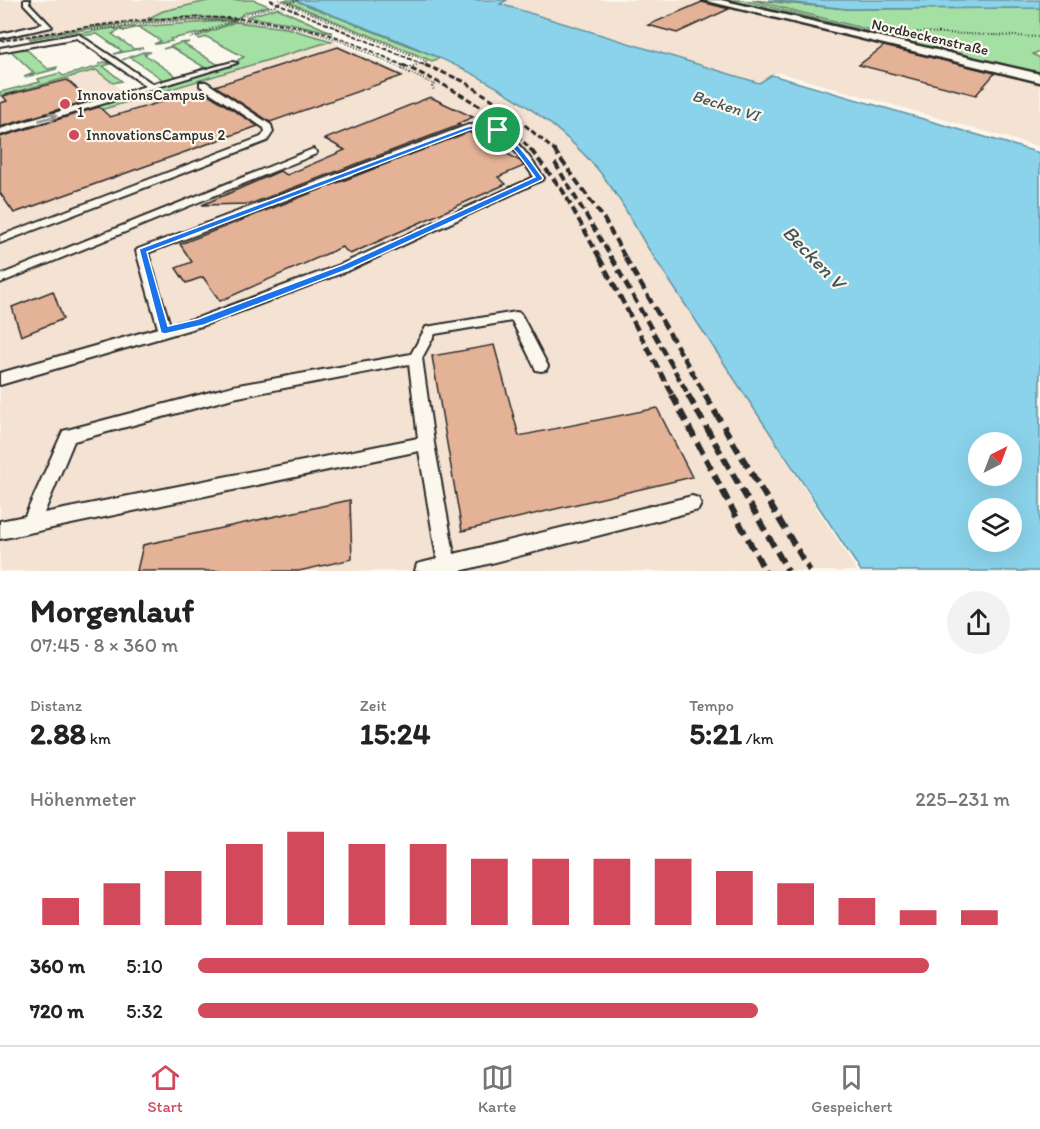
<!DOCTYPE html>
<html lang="de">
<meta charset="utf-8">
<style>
:root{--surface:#fff;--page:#f2f2f2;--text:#222;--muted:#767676;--line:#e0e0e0;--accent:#d1495b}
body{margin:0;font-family:Itim,sans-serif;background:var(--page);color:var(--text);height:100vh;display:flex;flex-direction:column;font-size:22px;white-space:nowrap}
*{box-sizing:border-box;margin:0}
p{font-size:20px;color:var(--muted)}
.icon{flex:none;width:33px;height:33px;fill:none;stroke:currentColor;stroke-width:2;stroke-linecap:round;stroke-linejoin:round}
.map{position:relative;height:571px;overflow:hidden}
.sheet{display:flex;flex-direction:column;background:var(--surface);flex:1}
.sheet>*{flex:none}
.needle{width:39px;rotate:42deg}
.tools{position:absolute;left:968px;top:432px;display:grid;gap:12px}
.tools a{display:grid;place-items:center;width:54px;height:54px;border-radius:50%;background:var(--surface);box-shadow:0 6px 24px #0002;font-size:30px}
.pin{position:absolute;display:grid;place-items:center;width:51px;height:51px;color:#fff;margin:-26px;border:3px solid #fff;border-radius:50%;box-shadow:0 2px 6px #0007}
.round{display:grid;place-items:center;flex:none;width:63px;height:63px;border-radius:32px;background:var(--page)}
.headline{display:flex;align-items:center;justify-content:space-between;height:102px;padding:0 30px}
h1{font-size:33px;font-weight:700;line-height:45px}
.figures{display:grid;grid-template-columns:repeat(3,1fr);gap:9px;height:102px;padding:6px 30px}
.figures div{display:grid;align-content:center}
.figures b{font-size:30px;font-weight:700}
.figures small{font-size:16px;font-weight:400}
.figures p{font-size:16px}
.chart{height:168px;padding:12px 30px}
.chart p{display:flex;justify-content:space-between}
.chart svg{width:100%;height:108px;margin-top:6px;stroke:var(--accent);stroke-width:6}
ul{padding:0 30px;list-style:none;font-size:20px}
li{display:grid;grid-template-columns:96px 72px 1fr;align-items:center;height:45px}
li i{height:15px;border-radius:8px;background:var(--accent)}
.tabs{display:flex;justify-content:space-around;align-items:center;height:84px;border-top:2px solid var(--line);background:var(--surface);font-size:16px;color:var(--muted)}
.tabs a{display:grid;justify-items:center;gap:3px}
.tabs .current{color:var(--accent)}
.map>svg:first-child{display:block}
</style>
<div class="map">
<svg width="1040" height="571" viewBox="0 0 1040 571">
<rect width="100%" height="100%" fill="#fbf7ec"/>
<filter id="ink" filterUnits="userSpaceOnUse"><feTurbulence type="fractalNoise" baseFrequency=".0167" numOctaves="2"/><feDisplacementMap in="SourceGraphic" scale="12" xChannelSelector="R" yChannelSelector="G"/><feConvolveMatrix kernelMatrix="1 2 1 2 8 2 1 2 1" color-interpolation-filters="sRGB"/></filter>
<g filter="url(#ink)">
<g fill="#f4e2d2">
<polygon points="0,0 212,0 162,11 149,18 237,19 173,20 115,24 0,42"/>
<polygon points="510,0 697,0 1040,80 1040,147 778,72 759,83 499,4"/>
<polygon points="332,41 401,72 440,58 446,61 510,94 540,114 569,140 595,166 618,197 857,571 0,571 0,140"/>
<polygon points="96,70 127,94 0,131 0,96"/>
</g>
<g fill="#a4dfa4" stroke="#688568" stroke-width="1.5">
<polygon points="212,0 254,0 269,6 244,13 237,19 187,17 147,19 163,11"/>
<polygon points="283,0 294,0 440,58 432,61"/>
<polygon points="716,0 743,0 870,32 866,34"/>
<polygon points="752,0 847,9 1040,8 1040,51 1033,54 1040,58 1040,75 880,38 882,33"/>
<polygon points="277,8 333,33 290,23 246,17"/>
<path d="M173 20H235L215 30 170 39 172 41 157 44H154L161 41 139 27 123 31 118 28 224 21C162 16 91 28 30 39L29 37 88 27Z"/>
<polygon points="235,22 286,28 332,41 0,140 0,134 239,63 238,60 244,57 207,37 200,39 196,37"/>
<polygon points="113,28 119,31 112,34 134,49 143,48 114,54 122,51 97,34 30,41"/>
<polygon points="190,42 183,44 217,64 224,64 197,71 204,67 171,47 163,49 180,43"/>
<polygon points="24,47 48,69 57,67 56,69 26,77 24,77 34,73 11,51 0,52"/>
<polygon points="143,52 151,52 144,54 176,76 186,75 156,83 154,82 162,79 130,57 122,60"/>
<polygon points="104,62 111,64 103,66 122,81 113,83 96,70 0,96 0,92 40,82 38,79 60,73 63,76 100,66 99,64"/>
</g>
<g fill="#8ad3eb" stroke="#64909e" stroke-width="1.5" fill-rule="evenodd">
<path d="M294 0H507L500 4 759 83 772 75 1040 153V571H861L646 245C630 218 615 189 594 165 512 74 404 44 294 0ZM978 442H1011V476H978ZM978 508H1011V542H978Z"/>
<polygon points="769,0 1040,0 1040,8 847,9"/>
</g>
<g fill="#e4b296" stroke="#2b2b2b" stroke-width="1.5">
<polygon points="702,2 729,9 677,33 648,25"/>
<polygon points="884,46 995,73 976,95 859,65"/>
<polygon points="338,47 402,76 270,122 215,86"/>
<polygon points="67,80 90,100 0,127 0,103 7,101 3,96"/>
<polygon points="202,90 258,126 14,213 0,193 0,137 99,107 110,117"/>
<polygon points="430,97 473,117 457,124 460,125 250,204 202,205 280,171 287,175 345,150 325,139"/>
<polygon points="469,132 520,161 524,166 498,177 506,184 350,254 342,247 220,301 203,277 186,283 176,268 192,262 180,244"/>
<polygon points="53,291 63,319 21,336 12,307"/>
<polygon points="494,345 519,436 657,408 692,477 462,531 432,356"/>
<polygon points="350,500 352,559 299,571 137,571 143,545"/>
</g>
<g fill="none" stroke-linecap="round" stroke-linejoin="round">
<defs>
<g id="lane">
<polygon points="24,0 30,0 29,3 52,27 0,38 0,34 43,24 24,4"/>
<polygon points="78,34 153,84 232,62 237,63 0,135 0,129 146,86 77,38 0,52 0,48"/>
<polygon points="200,82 206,82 271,125 273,132 267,141 0,243 0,236 261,137 265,132 264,128 200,86"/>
<path d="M468 125C509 124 522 147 544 178L542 180 350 270 205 325 0 385V373L158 328 136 251 138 249ZM469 130C504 129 516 151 534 177L342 264 197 318 170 325 148 253Z"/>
<polygon points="313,149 317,152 316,154 0,283 0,275"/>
<path d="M516 312 520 313 522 316 548 366 546 370 541 371 536 370 512 321 435 334 422 358 434 443 454 554 692 496 698 498 701 504 698 510 460 571H415L417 564 437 559 419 451 0 539V521L25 516 63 431 233 386 411 354 426 327ZM409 364 418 438 44 513 74 441 233 398Z"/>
</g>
<polygon id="street" points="703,0 721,0 1040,74 1040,82"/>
</defs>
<use href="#lane" stroke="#2b2b2b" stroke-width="4"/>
<use href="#street" stroke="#2b2b2b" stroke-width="5"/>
<g stroke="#2b2b2b" stroke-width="2" stroke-dasharray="1 2" stroke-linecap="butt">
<polyline points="279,0 427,61 402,70"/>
<polyline points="288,3 299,0"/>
<polyline points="115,28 126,31"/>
<path d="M92 30C169 21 247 12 323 35 362 47 399 69 436 85L432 87 434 90"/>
<polyline points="917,32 1040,37"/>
<polyline points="190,38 247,14 275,6 282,1"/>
</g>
<use href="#lane" fill="#fbf7ec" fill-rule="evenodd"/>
<use href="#street" fill="#fbf7ec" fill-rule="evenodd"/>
<g stroke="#2b2b2b" stroke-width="2" stroke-dasharray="4.5 2" stroke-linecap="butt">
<polyline points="270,0 429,67"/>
<path d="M0 41C105 23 212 4 317 31 348 39 378 54 406 67"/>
</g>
<g stroke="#2b2b2b" stroke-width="3" stroke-dasharray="6 3" stroke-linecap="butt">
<path d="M403 65C450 87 498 112 532 151"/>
<polyline points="425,65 463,81 504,107 555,151"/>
</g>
<g stroke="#2b2b2b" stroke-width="4" stroke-dasharray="8 4" stroke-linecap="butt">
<polyline points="531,150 563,191 600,259"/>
<polyline points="554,150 604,219 626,259"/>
<polyline points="555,163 612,259"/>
</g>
<g stroke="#2b2b2b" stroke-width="4.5" stroke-dasharray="10 4.5" stroke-linecap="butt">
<polyline points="599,257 673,396"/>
<polyline points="611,257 689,396"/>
<polyline points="625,257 706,396"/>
</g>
<g stroke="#2b2b2b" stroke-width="6" stroke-dasharray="12 6" stroke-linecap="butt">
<polyline points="672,395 765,571"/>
<polyline points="688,395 788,571"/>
<polyline points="705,395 810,571"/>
</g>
</g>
<defs><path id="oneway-shaft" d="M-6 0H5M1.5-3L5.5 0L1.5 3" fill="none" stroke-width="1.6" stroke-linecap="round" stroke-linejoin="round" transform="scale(1.5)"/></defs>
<use stroke="#93918c" href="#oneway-shaft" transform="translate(48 118) rotate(-16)"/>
</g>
<path fill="#1a73e8" stroke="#fff" stroke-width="1.5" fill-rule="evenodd" d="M484 124C511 131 527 156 543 178L542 180 349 269 204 325 165 334 161 333 139 249 466 127ZM484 128C507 135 521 158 535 177L342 265 198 319 168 326 147 252 469 130Z"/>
<g fill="#d1495b" stroke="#fbf7ec" stroke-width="2">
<circle cx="65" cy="104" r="6"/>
<circle cx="74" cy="135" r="6"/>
</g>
<g text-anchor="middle" stroke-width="4.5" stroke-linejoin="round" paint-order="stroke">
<g font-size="15" fill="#2b2b2b" stroke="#fbf7ec">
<text transform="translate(930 37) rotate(13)" y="5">Nordbeckenstraße</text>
</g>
<g font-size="15" fill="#2b2b2b" stroke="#fbf7ec" text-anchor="start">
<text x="77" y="100">InnovationsCampus<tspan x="77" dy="17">1</tspan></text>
<text x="86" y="140">InnovationsCampus 2</text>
</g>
<g font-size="16" font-style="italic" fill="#43555b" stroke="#fbf7ec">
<text transform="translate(726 105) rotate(18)" y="6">Becken VI</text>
</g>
<g font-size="20" font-style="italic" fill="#43555b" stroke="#fbf7ec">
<text transform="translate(814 257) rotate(46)" y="7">Becken V</text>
</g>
</g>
</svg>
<div class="tools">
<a><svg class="needle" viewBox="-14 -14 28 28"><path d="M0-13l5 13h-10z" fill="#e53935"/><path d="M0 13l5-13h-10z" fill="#767676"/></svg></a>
<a><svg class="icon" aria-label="layers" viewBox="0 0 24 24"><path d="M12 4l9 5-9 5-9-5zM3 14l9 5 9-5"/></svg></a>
</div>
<div class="pin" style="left:498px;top:130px;background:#1e9e55"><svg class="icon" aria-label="arrive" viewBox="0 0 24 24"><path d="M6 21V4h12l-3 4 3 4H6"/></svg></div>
</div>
<section class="sheet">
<div class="headline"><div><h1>Morgenlauf</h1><p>07:45 · 8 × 360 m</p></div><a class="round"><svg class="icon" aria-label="share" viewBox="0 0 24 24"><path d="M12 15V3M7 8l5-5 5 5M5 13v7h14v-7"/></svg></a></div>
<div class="figures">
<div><p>Distanz</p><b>2.88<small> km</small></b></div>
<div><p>Zeit</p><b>15:24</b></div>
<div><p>Tempo</p><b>5:21<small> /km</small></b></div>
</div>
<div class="chart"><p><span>Höhenmeter</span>225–231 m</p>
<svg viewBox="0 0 160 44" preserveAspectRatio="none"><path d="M5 44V33M15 44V27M25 44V22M35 44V11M45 44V6M55 44V11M65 44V11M75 44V17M85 44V17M95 44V17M105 44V17M115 44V22M125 44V27M135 44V33M145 44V38M155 44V38"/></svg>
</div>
<ul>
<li><b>360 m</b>5:10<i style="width:90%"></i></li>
<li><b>720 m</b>5:32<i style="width:69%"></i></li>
</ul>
</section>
<nav class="tabs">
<a class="current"><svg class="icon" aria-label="home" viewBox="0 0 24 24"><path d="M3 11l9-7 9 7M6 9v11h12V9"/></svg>Start</a>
<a><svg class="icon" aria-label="map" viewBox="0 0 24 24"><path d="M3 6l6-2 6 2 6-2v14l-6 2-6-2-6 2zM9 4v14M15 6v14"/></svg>Karte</a>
<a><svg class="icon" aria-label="saved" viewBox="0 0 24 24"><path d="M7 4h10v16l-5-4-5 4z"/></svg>Gespeichert</a>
</nav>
